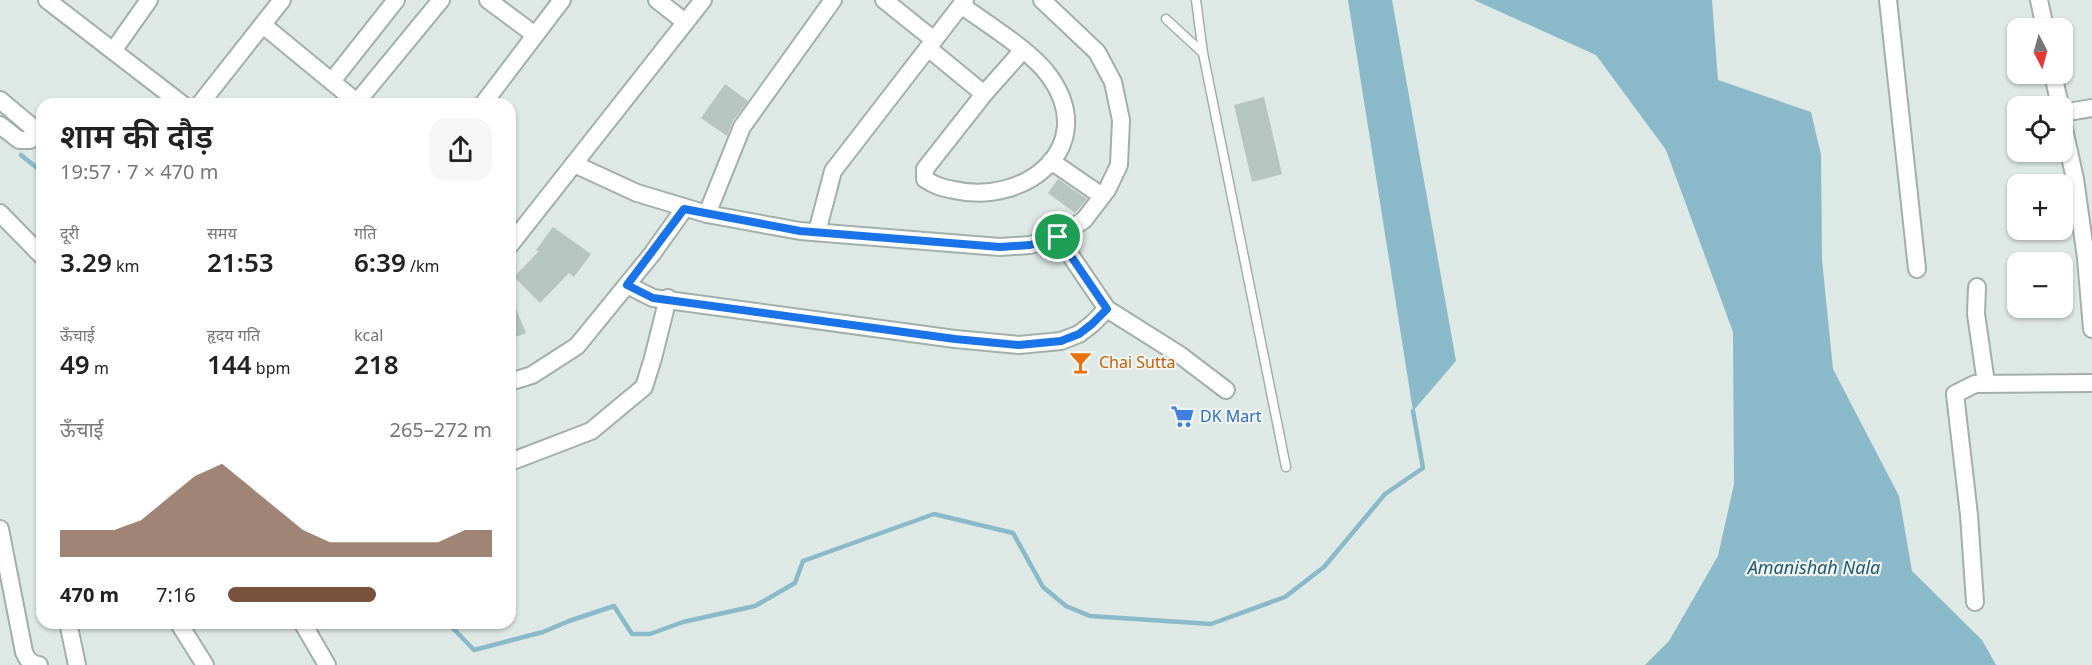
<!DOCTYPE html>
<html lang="hi">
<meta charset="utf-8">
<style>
:root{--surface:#fff;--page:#f6f6f6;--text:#222;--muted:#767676;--accent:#79523e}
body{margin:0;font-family:"Noto Sans","Noto Sans Devanagari",sans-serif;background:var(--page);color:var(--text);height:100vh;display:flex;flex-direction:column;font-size:22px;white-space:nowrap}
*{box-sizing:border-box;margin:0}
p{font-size:20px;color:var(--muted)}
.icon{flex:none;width:33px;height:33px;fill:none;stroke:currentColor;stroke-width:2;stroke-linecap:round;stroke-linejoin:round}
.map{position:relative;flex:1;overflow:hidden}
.panel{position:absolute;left:36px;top:98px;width:480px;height:531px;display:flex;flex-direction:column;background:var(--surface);border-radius:18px;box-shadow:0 2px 4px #0004}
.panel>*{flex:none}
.needle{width:39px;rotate:174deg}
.buttons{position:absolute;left:2007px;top:18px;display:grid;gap:12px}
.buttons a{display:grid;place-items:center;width:66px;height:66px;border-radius:12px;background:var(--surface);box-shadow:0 2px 4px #0004;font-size:30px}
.pin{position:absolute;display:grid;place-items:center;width:51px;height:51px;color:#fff;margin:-26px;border:3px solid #fff;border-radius:50%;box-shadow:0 2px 6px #0007}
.round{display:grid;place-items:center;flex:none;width:63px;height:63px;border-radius:18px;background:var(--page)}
.summary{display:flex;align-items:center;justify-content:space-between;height:102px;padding:0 24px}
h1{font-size:33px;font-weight:600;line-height:45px}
.metrics{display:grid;grid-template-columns:repeat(3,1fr);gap:9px;height:102px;padding:6px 24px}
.metrics div{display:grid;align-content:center}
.metrics b{font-size:26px;font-weight:600}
.metrics small{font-size:16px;font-weight:400}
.metrics p{font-size:16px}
.chart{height:168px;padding:12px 24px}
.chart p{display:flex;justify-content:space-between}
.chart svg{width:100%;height:108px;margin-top:6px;fill:var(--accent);opacity:.7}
ul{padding:0 24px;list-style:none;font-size:20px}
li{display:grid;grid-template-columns:96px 72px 1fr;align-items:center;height:45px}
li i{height:15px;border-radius:8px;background:var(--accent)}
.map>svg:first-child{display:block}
</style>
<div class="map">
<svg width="2092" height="665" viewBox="0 0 2092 665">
<rect width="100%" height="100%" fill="#dee8e4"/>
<g fill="#8ab9c9">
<polygon points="1348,0 1392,0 1456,361 1413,411"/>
<polygon points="1474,0 1712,0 1718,80 1811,112 1821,155 1822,260 1833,369 1899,496 1912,571 1982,640 1996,665 1645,665 1669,641 1718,556 1734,484 1733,332 1666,150 1596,55"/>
</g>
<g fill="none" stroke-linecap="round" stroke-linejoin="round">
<g stroke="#8ab9c9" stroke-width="4.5">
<polyline points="21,155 42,172"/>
<polyline points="447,622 474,650 543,632 569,621 614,606 632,634 650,634 683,622 755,606 795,583 803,561 934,514 1013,533 1043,587 1066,606 1090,616 1211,624 1285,597 1324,567 1385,494 1423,468 1413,411"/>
</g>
</g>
<g fill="#b7c5c1">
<polygon points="725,84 748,101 733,121 727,136 701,118"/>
<polygon points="1264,97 1282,174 1252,182 1234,105"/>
<polygon points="1058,179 1087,199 1075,213 1048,193"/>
<polygon points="553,227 591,254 574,277 569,273 540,303 514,277 539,251 536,250"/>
<polygon points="510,294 526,333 510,339"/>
</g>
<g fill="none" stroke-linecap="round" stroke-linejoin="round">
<defs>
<g id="lane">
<polyline points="1196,0 1203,53 1286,467"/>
<polyline points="1166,19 1203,53"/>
</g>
<g id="street">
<polyline points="47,0 182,104"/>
<polyline points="488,0 535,35"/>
<polyline points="657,0 685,22"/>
<polyline points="884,0 934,40"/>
<polyline points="1888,0 1917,269"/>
<polyline points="2039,0 2045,28"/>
<polyline points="263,25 359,104"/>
<path d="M928 48 984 94 925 169V179C935 186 943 188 954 190 1024 206 1100 148 1050 77 1033 52 987 24 961 5"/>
<polyline points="113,51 149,0"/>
<polyline points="2053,74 2060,106"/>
<polyline points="332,81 396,0"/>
<polyline points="984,94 1023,50"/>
<polyline points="0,100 31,126 34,135 30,140 19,140 0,125"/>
<polyline points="357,102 441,0"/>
<polyline points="200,104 282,0"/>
<polyline points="483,104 562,0"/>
<polyline points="2062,113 2092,108"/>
<polyline points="2062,120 2075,179 2086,258 2092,329"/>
<polyline points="1051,161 1102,196"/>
<polyline points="574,164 637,193 707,214 800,231 1000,247 1030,245 1058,237 1084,220 1107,190 1119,165 1121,120 1113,82 1097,52 1042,0"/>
<polyline points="0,213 42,256"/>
<polyline points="707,214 742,127 833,0"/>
<polyline points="817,232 833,171 965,0"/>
<polyline points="1058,237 1107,309 1180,355 1226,390"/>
<polyline points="510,245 703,0"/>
<polyline points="627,285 653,298 955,339 1019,345 1061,341 1079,334 1092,324 1107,309"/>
<polyline points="1977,287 1976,314 1986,383"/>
<polyline points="510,382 532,375 577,346 652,254 684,209"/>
<polyline points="510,462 591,431 644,387 653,358 668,298"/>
<path d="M0 529 24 652C27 659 30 664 39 665"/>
<polyline points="1975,602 1969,515 1955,394 1975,384 2092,383"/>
<polyline points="68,622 77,665"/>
<polyline points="178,622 205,665"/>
<polyline points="302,622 327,665"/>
</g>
</defs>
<use href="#lane" stroke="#a2afab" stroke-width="11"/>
<use href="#street" stroke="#a2afab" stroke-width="20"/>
<use href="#lane" stroke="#fff" stroke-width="8"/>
<use href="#street" stroke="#fff" stroke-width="16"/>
</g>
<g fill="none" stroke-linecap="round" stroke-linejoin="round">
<defs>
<polygon id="route" points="684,209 800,231 1000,247 1030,245 1058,237 1107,309 1092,324 1079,334 1061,341 1019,345 955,339 653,298 627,285"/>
</defs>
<use href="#route" stroke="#fff" stroke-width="12"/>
<use href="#route" stroke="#1a73e8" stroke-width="8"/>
</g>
<defs>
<symbol id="bar-bare" viewBox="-9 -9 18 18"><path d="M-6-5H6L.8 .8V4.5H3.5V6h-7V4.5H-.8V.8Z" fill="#e8710a" stroke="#eef5f2" stroke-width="2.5" paint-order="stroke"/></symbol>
<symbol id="supermarket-bare" viewBox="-9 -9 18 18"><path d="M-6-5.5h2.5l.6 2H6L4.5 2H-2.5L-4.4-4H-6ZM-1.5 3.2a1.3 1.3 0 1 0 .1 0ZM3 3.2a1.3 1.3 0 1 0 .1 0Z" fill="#3f7fe0" stroke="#eef5f2" stroke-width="2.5" paint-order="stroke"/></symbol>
</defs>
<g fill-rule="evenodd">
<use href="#bar-bare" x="1064" y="346" width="33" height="33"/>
<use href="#supermarket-bare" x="1166" y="400" width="33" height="33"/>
</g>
<g text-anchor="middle" stroke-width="4.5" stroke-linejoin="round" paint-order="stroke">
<g font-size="16" fill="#c56008" stroke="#eef5f2" text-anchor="start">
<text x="1099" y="368">Chai Sutta</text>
</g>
<g font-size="16" fill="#366cbe" stroke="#eef5f2" text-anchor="start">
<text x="1200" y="422">DK Mart</text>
</g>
<g font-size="18" font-style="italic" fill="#22586b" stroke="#eef5f2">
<text x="1814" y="574">Amanishah Nala</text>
</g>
</g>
</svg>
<div class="buttons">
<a><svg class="needle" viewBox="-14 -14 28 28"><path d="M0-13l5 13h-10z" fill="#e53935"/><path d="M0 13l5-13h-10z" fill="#767676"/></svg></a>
<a><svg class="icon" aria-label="locate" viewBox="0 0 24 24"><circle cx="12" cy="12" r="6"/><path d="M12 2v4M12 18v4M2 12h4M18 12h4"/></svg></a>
<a>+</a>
<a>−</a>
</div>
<div class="pin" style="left:1058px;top:237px;background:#1e9e55"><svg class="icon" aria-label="arrive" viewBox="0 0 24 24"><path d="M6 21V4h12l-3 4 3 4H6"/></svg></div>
<section class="panel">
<div class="summary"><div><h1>शाम की दौड़</h1><p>19:57 · 7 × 470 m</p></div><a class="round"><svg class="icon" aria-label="share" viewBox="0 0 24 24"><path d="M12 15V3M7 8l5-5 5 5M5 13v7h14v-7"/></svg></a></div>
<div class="metrics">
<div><p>दूरी</p><b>3.29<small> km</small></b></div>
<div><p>समय</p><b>21:53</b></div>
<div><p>गति</p><b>6:39<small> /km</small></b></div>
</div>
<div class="metrics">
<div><p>ऊँचाई</p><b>49<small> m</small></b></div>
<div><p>हृदय गति</p><b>144<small> bpm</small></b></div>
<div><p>kcal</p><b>218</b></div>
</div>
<div class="chart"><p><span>ऊँचाई</span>265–272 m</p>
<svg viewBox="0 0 160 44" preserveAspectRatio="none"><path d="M0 44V33L10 33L20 33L30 29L40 20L50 11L60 6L70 15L80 24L90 33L100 38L110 38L120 38L130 38L140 38L150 33L160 33V44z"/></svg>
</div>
<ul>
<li><b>470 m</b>7:16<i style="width:56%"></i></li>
</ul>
</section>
</div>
